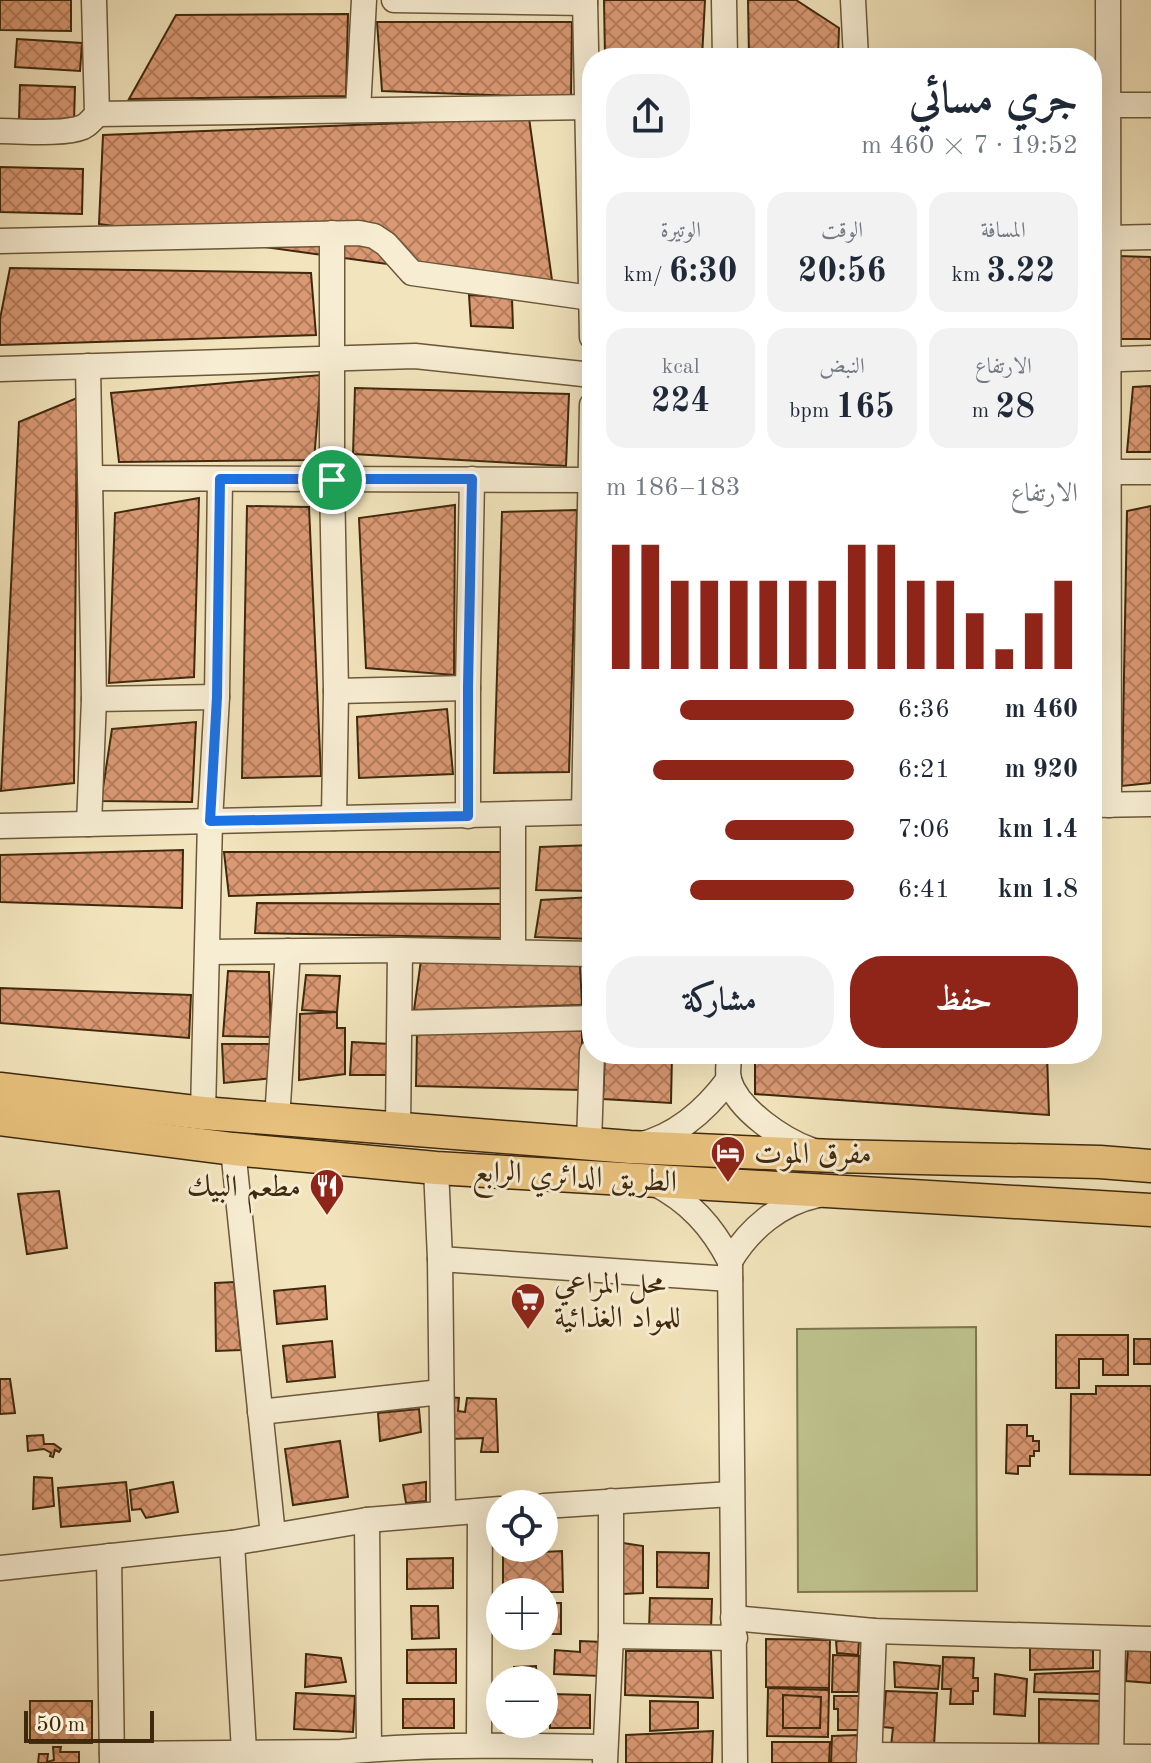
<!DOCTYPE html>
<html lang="ar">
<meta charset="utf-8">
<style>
:root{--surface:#fff;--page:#f2f2f3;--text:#1f2937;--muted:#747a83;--accent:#8f2418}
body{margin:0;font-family:"Old Standard TT",Amiri,serif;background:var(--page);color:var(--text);direction:rtl;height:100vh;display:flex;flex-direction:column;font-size:30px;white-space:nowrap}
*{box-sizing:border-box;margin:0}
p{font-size:26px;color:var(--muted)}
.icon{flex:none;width:44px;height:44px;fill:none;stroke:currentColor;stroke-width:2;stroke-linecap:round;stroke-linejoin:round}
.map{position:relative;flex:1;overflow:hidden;direction:ltr}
.panel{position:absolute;left:582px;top:48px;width:520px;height:1016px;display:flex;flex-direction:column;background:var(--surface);border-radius:32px;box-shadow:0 8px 32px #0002;direction:rtl}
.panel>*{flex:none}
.fabs{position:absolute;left:486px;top:1490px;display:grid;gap:16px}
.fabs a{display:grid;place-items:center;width:72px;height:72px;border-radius:50%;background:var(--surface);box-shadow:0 8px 32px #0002;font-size:40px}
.scale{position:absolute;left:24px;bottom:20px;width:130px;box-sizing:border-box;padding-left:8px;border:4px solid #3f290d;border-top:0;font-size:22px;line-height:28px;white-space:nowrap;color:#3f290d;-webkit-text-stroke:6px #f7edd3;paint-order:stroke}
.pin{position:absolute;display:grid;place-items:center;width:68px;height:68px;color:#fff;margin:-34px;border:4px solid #fff;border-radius:50%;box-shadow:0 2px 8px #0007}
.round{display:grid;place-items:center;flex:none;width:84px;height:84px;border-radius:32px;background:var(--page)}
.head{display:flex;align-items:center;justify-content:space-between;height:136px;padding:0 24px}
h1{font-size:44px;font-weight:700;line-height:60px}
.figures{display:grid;grid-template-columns:repeat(3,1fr);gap:12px;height:136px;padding:8px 24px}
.figures div{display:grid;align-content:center;border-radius:20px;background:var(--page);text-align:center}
.figures b{font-size:34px;font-weight:700}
.figures small{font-size:22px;font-weight:400}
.figures p{font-size:22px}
.chart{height:224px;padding:16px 24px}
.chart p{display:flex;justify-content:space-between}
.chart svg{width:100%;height:144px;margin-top:8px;stroke:var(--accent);stroke-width:6}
.button{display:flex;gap:16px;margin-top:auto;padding:16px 24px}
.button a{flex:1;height:92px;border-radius:32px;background:var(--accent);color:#fff;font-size:32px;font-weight:700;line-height:92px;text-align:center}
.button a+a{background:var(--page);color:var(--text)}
ul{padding:0 24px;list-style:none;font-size:26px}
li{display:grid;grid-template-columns:128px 96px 1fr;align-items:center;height:60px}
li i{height:20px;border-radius:10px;background:var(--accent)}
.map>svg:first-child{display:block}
</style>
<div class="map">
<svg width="1151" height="1763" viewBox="0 0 1151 1763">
<defs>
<pattern id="building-cross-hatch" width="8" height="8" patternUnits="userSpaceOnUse" patternTransform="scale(2)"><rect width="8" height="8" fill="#db9973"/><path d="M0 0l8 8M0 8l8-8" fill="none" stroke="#b37d5d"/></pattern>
</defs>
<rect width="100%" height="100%" fill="#f2e4bc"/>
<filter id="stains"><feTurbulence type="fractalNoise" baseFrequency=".0025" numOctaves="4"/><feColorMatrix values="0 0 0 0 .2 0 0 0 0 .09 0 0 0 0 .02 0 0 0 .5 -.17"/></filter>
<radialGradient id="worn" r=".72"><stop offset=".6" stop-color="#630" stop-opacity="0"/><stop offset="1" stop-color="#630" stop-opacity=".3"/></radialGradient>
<polygon fill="#bec38e" stroke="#7e764e" stroke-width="2" points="976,1327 977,1591 798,1592 797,1329"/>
<g fill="url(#building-cross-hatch)" stroke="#3f290d" stroke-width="2">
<polygon points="0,0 71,0 71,31 0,30"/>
<polygon points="604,0 705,0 702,58 605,58"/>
<polygon points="748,0 796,0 839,28 838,58 749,58"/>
<polygon points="348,14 346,96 129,99 176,15"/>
<polygon points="377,22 572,22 571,98 382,91"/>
<polygon points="17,39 82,43 80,71 15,67"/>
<polygon points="20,85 75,87 74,121 19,120"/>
<polygon points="529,118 553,287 99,224 103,135"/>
<polygon points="0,167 83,169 82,214 0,212"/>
<polygon points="1117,256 1151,257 1151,339 1121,339"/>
<polygon points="10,268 311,273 316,335 0,345 0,319"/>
<polygon points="469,295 512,298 513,328 471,326"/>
<polygon points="321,375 314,460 119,462 111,393"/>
<polygon points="1151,386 1151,452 1127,452 1133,387"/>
<polygon points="355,388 569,394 566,466 353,454"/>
<polygon points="77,398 74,783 1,791 19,422"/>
<polygon points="199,498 194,677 109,683 115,513"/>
<polygon points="455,505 454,675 366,668 359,518"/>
<polygon points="247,506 309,507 321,776 242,778"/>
<polygon points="1151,506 1151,783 1122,786 1127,511"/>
<polygon points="577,510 569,772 494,773 502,512"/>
<polygon points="1092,590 1094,675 1092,674"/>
<polygon points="447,709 453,774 359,778 357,717"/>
<polygon points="196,722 192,802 101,801 112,729"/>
<polygon points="1092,740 1096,777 1092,777"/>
<polygon points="592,845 592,891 536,890 540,847"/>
<polygon points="183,850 182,908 0,902 0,855"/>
<polygon points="224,852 504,852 505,888 229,896"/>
<polygon points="592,897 592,939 535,937 541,900"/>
<polygon points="257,903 508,904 506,938 255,933"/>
<polygon points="421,960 580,965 582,1005 414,1010"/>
<polygon points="228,971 269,972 271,1037 223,1036"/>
<polygon points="306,975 340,976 337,1012 302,1010"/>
<polygon points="0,988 191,995 189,1038 0,1023"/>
<polygon points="337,1012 337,1028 345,1028 345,1074 299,1080 300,1014"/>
<polygon points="417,1030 582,1031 582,1090 416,1086"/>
<polygon points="352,1042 390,1044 386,1075 350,1075"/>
<polygon points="222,1044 273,1044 273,1078 224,1083"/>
<polygon points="605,1054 672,1054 671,1103 603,1099"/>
<polygon points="755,1054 1047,1054 1049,1115 755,1094"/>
<polygon points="59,1191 67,1248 27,1254 18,1194"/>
<polygon points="234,1282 241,1350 216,1351 215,1283"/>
<polygon points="325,1286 327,1319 277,1324 274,1291"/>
<polygon points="1056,1335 1128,1335 1128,1375 1103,1375 1103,1359 1079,1359 1079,1388 1056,1388"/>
<rect x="1134" y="1339" width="17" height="25"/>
<polygon points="332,1341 335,1377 287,1382 283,1346"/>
<polygon points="0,1379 10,1379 15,1413 0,1414"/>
<polygon points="1096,1386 1151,1386 1151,1475 1070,1474 1071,1394 1096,1394"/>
<polygon points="449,1397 459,1398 458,1411 465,1412 467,1398 496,1399 498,1452 481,1452 483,1438 449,1439"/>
<polygon points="419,1409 421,1432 380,1441 378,1413"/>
<polygon points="1007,1425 1027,1425 1027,1436 1033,1436 1033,1441 1039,1441 1039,1451 1034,1451 1034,1456 1030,1456 1030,1466 1018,1466 1018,1474 1006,1473"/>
<polygon points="43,1435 44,1444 54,1444 61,1449 59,1452 55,1450 53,1457 50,1456 51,1453 44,1449 28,1451 27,1436"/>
<polygon points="340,1441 348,1497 293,1505 285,1449"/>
<polygon points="34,1477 52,1478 54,1506 33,1509"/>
<polygon points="126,1482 130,1521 61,1527 58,1488"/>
<polygon points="173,1482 178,1512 146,1518 141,1509 132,1510 130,1490"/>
<polygon points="426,1482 426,1501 406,1503 403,1485"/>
<polygon points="623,1543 643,1546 643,1593 623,1594"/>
<polygon points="562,1551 563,1592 503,1592 503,1554"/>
<polygon points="657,1552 709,1553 708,1588 657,1587"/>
<polygon points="453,1558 453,1588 407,1589 407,1559"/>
<polygon points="650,1598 712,1599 711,1630 649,1630"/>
<rect x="544" y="1603" width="17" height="31"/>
<polygon points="411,1606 438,1606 439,1638 412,1639"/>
<polygon points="766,1639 830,1640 829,1688 766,1687"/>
<polygon points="580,1641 602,1642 600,1676 554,1674 555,1650 580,1652"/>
<polygon points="836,1641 859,1641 858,1655 837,1653"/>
<polygon points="1093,1645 1093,1668 1030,1670 1030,1647"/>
<polygon points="1128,1648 1151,1649 1151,1683 1126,1681"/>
<polygon points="456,1649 456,1683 407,1683 407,1650"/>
<polygon points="626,1651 711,1651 713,1698 625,1695"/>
<polygon points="306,1654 341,1658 346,1682 305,1687"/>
<polygon points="833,1655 859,1656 858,1692 832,1692"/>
<polygon points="943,1657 974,1658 973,1678 978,1678 978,1691 973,1691 973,1704 950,1704 951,1689 942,1689"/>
<polygon points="894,1662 940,1666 938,1689 895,1687"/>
<polygon points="536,1666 537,1680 514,1680 514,1667"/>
<polygon points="1102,1671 1100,1694 1034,1692 1035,1674"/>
<polygon points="995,1674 1027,1679 1025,1716 994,1714"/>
<polygon points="768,1688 829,1690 828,1737 767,1736"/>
<polygon points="886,1691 937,1693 934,1746 891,1746 893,1728 883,1727"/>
<polygon points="296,1693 355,1696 353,1732 294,1729"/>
<polygon points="550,1694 590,1695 590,1728 550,1728"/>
<polygon points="783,1695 821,1697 820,1728 783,1728"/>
<polygon points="834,1696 859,1696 858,1730 838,1730 838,1709 834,1709"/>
<rect x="403" y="1699" width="51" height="29"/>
<polygon points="1039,1699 1101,1701 1099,1746 1039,1743"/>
<rect x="30" y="1701" width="62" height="42"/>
<polygon points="650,1701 698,1702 698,1728 650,1731"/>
<polygon points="501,1724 537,1724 537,1729 501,1730"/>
<polygon points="713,1731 712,1763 626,1763 626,1735"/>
<polygon points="859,1735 858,1763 831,1763 832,1736"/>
<polygon points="772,1742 830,1742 829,1763 772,1763"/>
<polygon points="53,1747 61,1747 60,1752 79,1752 79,1763 38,1763 39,1754 48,1754 47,1762 54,1760"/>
</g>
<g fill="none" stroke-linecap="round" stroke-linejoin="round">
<defs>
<g id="minor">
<polyline points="394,0 585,3"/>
<polyline points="585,0 592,337"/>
<polyline points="724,0 725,58"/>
<polyline points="853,0 856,58"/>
<polyline points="1108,0 1109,805"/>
<polyline points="1094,105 1151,105"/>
<polyline points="358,110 364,0"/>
<polyline points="97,114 592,107"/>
<path d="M0 131C21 131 64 135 83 127 89 124 93 119 97 114L94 0"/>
<polyline points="332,233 332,480 336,691 334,818"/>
<polyline points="1107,238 1151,237"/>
<polyline points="0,241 359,233 374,236 386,244 412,273 591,298"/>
<polyline points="1093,360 1151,358"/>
<polyline points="88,366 94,699 89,824"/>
<polyline points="0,369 415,356 592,375"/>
<polyline points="1093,472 1151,472"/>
<polyline points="90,478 591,480"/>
<polyline points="336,691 468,688"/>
<polyline points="94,699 217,697"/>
<polyline points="1092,805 1151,804"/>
<polyline points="584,812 592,405"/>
<polyline points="468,816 468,688 472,479"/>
<polyline points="0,826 592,812"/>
<polyline points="208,952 400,950 592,954"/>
<polyline points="513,952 513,814"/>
<polyline points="400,1023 592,1018"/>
<path d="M729 1054C729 1062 727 1073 729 1080 738 1110 783 1140 811 1150"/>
<polyline points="203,1113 210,821 217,697 220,479"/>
<polyline points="277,1119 288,951"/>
<polyline points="398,1128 400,950"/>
<polyline points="589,1144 592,1052"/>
<path d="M639 1145C677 1136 706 1110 729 1079"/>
<polyline points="233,1149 273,1535"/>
<polyline points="436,1168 440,1259 443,1513"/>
<path d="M654 1183C689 1201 712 1226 730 1261L735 1763"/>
<polyline points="440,1259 730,1279"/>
<path d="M730 1261C750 1228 780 1203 818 1195"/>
<polyline points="260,1412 441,1392"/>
<polyline points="544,1506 731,1494"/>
<polyline points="367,1520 369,1749"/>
<polyline points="232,1543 244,1751"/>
<polyline points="109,1556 112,1763"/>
<polyline points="0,1568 232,1543 367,1520 500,1509"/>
<polyline points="733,1618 874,1631 1151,1639"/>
<polyline points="611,1636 735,1638"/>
<polyline points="479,1745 480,1511"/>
<path d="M112 1754 342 1752C429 1743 517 1746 605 1747"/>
<polyline points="869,1755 1151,1757"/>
<polyline points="605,1761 611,1636 611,1501"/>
<polyline points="869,1763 874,1631"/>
<polyline points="1111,1763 1113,1639"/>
</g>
<g id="major">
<polyline points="0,1089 203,1113 630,1147 833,1156 1100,1162 1151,1166"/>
<polyline points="0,1119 233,1149 436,1168 1151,1210"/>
</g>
</defs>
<use href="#minor" stroke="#6c5839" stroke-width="27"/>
<use href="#major" stroke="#3f290d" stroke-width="35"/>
<use href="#minor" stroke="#f7edd3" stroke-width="24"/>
<use href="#major" stroke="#e9c27e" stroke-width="32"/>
</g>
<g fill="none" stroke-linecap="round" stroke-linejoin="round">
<defs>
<polygon id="route" points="220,479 472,479 468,688 468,816 210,821 217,697"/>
</defs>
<use href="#route" stroke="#fff" stroke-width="16"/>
<use href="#route" stroke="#1a73e8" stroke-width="10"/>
</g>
<defs>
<symbol id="hotel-pin" viewBox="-11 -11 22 30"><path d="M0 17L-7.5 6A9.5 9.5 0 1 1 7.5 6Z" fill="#8f2418" stroke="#f7edd3"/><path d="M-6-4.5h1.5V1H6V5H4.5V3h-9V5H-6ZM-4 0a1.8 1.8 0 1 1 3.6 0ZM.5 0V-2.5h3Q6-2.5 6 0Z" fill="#fff"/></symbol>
<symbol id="restaurant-pin" viewBox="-11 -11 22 30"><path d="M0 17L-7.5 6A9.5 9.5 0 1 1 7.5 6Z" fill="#8f2418" stroke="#f7edd3"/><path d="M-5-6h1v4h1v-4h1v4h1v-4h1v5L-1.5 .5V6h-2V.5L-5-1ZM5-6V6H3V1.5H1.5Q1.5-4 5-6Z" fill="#fff"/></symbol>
<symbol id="supermarket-pin" viewBox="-11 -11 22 30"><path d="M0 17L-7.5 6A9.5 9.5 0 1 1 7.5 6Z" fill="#8f2418" stroke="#f7edd3"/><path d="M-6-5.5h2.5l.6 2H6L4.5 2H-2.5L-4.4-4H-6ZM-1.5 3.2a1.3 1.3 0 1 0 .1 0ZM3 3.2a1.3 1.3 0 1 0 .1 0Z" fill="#fff"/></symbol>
</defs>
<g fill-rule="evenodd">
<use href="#hotel-pin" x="708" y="1133" width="40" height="54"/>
<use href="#restaurant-pin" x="307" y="1166" width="40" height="54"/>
<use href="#supermarket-pin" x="508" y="1280" width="40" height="54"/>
</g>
<g text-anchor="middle" stroke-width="6" stroke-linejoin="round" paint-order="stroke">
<g font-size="30" fill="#3f290d" stroke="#f7edd3" text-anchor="start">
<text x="754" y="1163">مفرق الموت</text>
<text x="301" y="1196" text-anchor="end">مطعم البيك</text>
<text x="554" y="1293">محل المراعي<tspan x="554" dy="34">للمواد الغذائية</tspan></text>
</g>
<g font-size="30" fill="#3f290d" stroke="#f7edd3">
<text transform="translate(575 1176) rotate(3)" y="10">الطريق الدائري الرابع</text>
</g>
</g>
<rect width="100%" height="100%" filter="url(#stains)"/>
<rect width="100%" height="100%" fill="url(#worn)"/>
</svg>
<div class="fabs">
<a><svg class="icon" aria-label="locate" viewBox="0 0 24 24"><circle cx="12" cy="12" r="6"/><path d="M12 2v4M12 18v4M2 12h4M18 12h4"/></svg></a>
<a>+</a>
<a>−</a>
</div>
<div class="scale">50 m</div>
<div class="pin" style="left:332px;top:480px;background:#1e9e55"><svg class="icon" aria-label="arrive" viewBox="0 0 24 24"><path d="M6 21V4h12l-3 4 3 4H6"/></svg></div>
<section class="panel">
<div class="head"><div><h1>جري مسائي</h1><p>19:52 · 7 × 460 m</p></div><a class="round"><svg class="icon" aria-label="share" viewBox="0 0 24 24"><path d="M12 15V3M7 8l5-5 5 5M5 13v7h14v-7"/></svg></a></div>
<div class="figures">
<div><p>المسافة</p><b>3.22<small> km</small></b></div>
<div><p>الوقت</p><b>20:56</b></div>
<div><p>الوتيرة</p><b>6:30<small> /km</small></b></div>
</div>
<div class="figures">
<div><p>الارتفاع</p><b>28<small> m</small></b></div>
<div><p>النبض</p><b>165<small> bpm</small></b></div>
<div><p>kcal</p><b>224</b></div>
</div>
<div class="chart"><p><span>الارتفاع</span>183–186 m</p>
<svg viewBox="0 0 160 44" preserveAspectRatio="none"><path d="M5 44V6M15 44V6M25 44V17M35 44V17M45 44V17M55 44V17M65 44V17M75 44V17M85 44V6M95 44V6M105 44V17M115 44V17M125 44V27M135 44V38M145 44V27M155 44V17"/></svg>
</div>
<ul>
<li><b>460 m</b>6:36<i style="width:70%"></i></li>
<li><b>920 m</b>6:21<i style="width:81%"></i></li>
<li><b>1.4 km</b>7:06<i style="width:52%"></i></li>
<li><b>1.8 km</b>6:41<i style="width:66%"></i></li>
</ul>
<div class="button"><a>حفظ</a><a>مشاركة</a></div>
</section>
</div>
